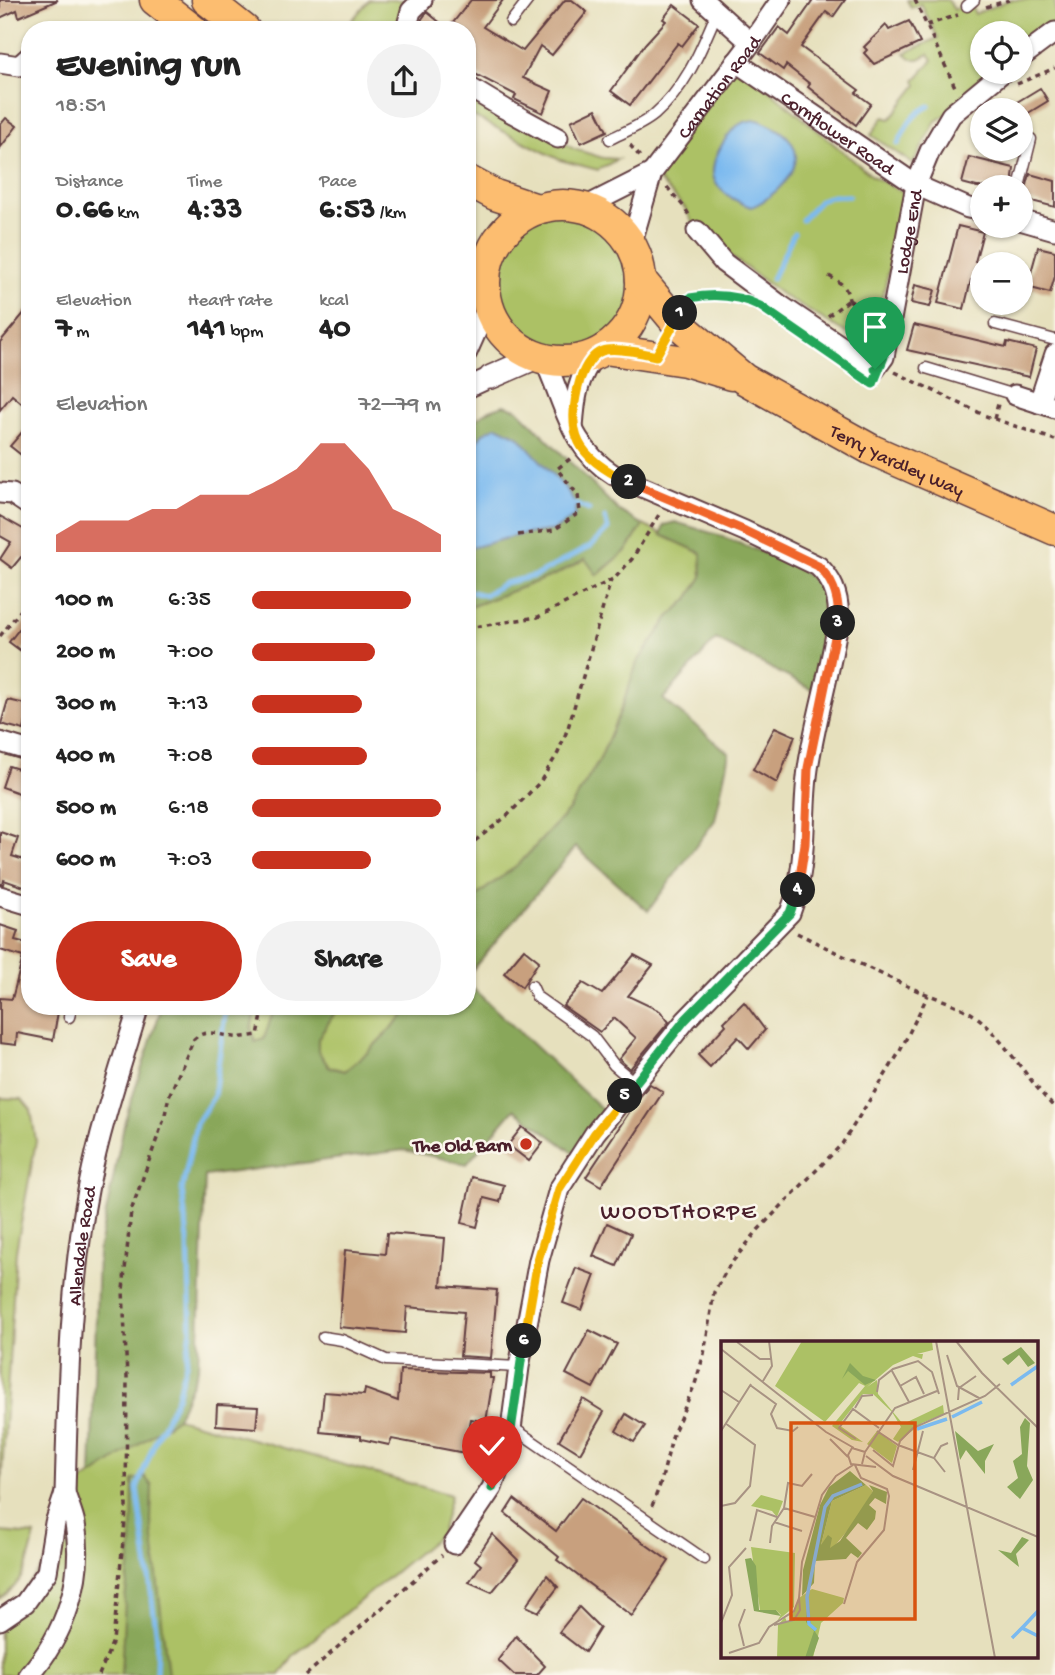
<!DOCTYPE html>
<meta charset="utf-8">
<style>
:root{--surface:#fff;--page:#f2f2f2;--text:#222;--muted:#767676;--accent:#c8321e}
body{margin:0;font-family:"Gochi Hand",sans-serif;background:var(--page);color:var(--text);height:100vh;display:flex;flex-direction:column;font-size:26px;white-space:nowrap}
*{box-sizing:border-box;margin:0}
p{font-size:23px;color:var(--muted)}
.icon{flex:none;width:38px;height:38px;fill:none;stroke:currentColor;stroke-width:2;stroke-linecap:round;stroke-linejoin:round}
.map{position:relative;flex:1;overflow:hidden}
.details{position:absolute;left:21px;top:21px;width:455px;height:994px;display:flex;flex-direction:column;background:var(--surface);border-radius:28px;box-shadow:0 2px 5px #0004}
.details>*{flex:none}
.buttons{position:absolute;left:970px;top:21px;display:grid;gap:14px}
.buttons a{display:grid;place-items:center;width:63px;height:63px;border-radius:50%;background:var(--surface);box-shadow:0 2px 5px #0004;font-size:35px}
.pin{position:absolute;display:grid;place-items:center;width:60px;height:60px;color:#fff;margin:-72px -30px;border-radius:50% 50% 50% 0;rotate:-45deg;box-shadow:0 0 7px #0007}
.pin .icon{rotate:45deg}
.km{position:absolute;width:35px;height:35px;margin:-18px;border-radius:50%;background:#222;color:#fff;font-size:19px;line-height:35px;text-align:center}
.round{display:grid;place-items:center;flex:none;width:74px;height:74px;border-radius:37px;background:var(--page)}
.head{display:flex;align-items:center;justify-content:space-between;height:119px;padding:0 35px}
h1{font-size:38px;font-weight:700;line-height:52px}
.metrics{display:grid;grid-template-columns:repeat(3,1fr);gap:10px;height:119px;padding:7px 35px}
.metrics div{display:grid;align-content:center}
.metrics b{font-size:30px;font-weight:700}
.metrics small{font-size:19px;font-weight:400}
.metrics p{font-size:19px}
.chart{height:196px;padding:14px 35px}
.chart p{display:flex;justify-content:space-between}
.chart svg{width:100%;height:126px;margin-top:7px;fill:var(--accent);opacity:.7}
.action{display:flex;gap:14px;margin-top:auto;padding:14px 35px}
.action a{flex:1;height:80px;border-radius:42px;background:var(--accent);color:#fff;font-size:28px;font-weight:700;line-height:80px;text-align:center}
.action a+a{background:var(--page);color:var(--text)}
ul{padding:0 35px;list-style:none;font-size:23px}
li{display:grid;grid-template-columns:112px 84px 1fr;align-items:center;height:52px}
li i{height:18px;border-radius:9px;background:var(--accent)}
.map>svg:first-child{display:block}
</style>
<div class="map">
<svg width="1055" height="1675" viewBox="0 0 1055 1675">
<rect width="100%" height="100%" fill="#fbf7ec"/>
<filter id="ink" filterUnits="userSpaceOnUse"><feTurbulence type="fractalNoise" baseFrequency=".0143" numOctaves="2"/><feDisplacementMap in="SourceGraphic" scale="14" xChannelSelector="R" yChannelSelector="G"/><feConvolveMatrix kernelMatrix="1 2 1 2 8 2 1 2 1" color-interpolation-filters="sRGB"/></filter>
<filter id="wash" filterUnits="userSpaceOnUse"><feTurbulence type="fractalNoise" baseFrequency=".00686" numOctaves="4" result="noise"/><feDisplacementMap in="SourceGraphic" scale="28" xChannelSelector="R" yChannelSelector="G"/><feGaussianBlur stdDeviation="1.57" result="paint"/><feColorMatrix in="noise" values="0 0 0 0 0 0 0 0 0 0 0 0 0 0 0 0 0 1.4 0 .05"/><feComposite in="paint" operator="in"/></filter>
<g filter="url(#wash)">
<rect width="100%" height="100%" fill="#e6e0bd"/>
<g fill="#acc165" stroke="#7b7048" stroke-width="2">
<polygon points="369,0 422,0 406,30 353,30 348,25"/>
<polygon points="907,0 948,0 954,10 969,1 975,14 1009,0 1055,0 1055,32 1020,58 1020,33 982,33 982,72 1003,72 963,104 936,121 913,164 871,135 883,117 890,119 917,85 915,80 933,60 929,54 919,59 912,59 905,53 938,38 921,4 911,8"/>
<polygon points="736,62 872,176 908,195 875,325 866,339 850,335 784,296 697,231 685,208 652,173"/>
<polygon points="467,86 574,149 603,158 618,159 598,170 560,160 467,113"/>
<circle cx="563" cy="283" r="78"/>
<polygon points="643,525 701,553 702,577 688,599 670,616 637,663 622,707 600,759 569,810 520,863 467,903 467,608 557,574 586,559 598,575 627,550"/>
<polygon points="256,1006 275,1006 264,1040 255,1042 251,1029"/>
<polygon points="339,1006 413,1006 367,1053 345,1071 329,1067 318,1051 318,1039"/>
<polygon points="0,1098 22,1099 31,1110 36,1141 16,1251 0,1504"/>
<polygon points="177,1418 451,1495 441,1534 293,1656 280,1675 0,1675 0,1620 58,1547 69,1547 65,1493"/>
<path d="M0 1532 35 1535C28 1563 26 1581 0 1599Z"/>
</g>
<g fill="#89a75a" stroke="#6a6342" stroke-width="2">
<polygon points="504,405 517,409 618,510 643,525 627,550 597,575 585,559 557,574 467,608 467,425 490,410"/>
<polygon points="675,522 718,535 794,565 818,584 826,605 814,691 716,639 663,699 729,753 715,820 648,911 576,847 467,976 467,903 520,863 569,810 600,759 622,707 637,663 670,616 688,599 702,577 701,553 661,535 664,525"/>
<polygon points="467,983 605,1112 574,1153 514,1109 467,1164 404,1150 205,1176 198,1369 177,1418 91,1476 98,1252 125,1120 162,1006 256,1006 251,1029 255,1042 264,1039 275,1006 339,1006 318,1039 318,1051 329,1067 345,1071 367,1053 413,1006 467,1006"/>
<polygon points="145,1477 152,1486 151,1520 168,1675 121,1675 125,1599 132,1547 133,1480"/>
</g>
<g fill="#7bbaef" stroke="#626c8d" stroke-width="2">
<path d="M758 120C772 126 786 131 793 145 806 169 771 200 751 207 738 202 722 195 715 181 707 165 725 136 737 126 744 121 750 120 758 120Z"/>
<polygon points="497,426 518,436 567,490 575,504 575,516 554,530 518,535 467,549 467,448 473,446 483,433"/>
</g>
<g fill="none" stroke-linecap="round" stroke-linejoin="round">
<g stroke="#7bbaef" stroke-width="5">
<path d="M898 144C907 126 910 116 929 106"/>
<polyline points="802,220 820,200 831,196 849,196"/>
<polyline points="772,279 794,233"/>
<polyline points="467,440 473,446"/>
<polyline points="575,504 589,510"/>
<polyline points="467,591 484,595 505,583 535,576 591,546 608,529 605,518"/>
<polyline points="156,1675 157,1636 137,1488 155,1441 177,1397 186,1363 191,1330 188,1241 182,1190 196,1124 214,1096 226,1006"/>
</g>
</g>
<g id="blocks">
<g fill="#c8a07e">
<polygon points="0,0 58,0 19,17 17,10 0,18"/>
<polygon points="471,0 503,0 483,27 523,51 565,0 572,0 587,12 552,55 540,46 523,78 552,91 543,113 514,99 516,95 467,70 467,30 419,30 422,19 427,12 448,29"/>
<polygon points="809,0 845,0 833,17 826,12 801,47 859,90 856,93 871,104 856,125 808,87 810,84 786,65 783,70 760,53 779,27 789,35 812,2"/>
<polygon points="674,5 699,24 682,46 678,43 630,105 611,91 645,44 666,21 663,19"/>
<polygon points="909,21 920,43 874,64 864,53 867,50 864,47 886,25 889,30"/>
<polygon points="1040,88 1048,101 1025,115 1017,102"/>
<polygon points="596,109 607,131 581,143 571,121"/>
<polygon points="6,118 17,126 0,148 0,125"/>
<polygon points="969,157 1014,168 1012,187 977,187 962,183"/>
<polygon points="1030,174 1055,181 1055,207 1020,198 1020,194 1026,189"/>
<polygon points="958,226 983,232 975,262 982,264 982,282 971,280 964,309 938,303"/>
<polygon points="1038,247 1055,251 1055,276 1050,293 1027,287"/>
<polygon points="915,285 935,290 930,307 911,303"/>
<polygon points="30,306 30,410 12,395 0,410 0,342"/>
<polygon points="914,325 1006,347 1007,342 1036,349 1029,377 907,350"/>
<polygon points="30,423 30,462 10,446"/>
<polygon points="0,516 30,533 30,563 21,557 12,568 0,559 11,542 0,536"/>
<polygon points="30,615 30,644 21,651 9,642"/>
<polygon points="8,700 30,705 24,730 1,724"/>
<polygon points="775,727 795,736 777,783 753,769"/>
<polygon points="21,761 30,763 30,797 2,787 9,766 18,769"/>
<polygon points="0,832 18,838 12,856 30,862 27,888 4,880 3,884 0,884"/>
<polygon points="0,925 18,931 15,940 30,944 30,1007 58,1012 53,1040 17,1033 16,1045 0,1043 0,998 12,999 23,957 0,950"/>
<polygon points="524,949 539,961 522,987 504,973"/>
<polygon points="634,955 653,965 628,996 660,1011 669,1022 630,1069 619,1059 636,1038 614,1018 600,1032 563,1006 583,983 602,994"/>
<polygon points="744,1002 765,1030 749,1049 738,1037 710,1067 698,1055 726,1025 724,1022"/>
<polygon points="650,1084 663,1092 601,1186 586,1177 636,1102"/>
<polygon points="522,1127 543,1143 529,1161 508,1145"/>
<polygon points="472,1177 504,1185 500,1202 484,1198 477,1227 462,1223"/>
<polygon points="607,1223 631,1234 617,1266 593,1256"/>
<polygon points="387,1233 445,1238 441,1286 497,1290 491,1358 460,1356 464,1312 407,1307 405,1333 339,1327 345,1250 385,1254"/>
<polygon points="576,1268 595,1275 582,1310 563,1303"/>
<polygon points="589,1330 617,1344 593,1388 566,1374"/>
<polygon points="400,1370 490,1373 490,1378 493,1378 486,1422 471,1419 465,1453 392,1439 389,1445 361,1439 361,1436 320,1432 324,1392 364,1395 365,1389 398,1401"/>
<polygon points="583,1399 604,1412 580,1453 559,1440"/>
<polygon points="217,1405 258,1407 256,1428 216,1425"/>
<polygon points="626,1414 645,1426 634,1442 616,1431"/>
<polygon points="581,1498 669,1561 632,1616 557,1560 559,1557 505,1513 514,1499 556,1531"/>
<polygon points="492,1534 518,1560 492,1592 469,1582 481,1565 475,1560"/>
<polygon points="547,1575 558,1587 539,1612 526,1606"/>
<polygon points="579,1607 600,1628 585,1652 559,1632"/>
<polygon points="516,1636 545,1666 537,1675 514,1675 498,1660"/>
</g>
</g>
</g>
<g filter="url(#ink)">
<use href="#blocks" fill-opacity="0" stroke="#613c41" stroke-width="2"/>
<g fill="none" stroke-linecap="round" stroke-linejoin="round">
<defs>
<g id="service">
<polyline points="967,6 974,0"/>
<polyline points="511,22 528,0"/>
<path d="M610 139C624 132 642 125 654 115 687 86 700 52 717 12"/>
<polyline points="1019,187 1031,139"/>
<polyline points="995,324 1055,340"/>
<polyline points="926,368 1015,395"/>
<polyline points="532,986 537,997 592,1036 614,1065 635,1083"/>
<polyline points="69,1017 72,1006"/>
<polyline points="323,1337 342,1340 386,1360 519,1367"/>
<polyline points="512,1427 704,1559"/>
</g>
<g id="minor">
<polyline points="703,0 751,43"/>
<polyline points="406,30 411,11 422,0"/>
<polyline points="1020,58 1055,32"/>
<path id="s1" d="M736 62 916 185 968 208 982 211"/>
<polyline points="0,63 19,66 30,56"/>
<polyline points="467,86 505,109 558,138"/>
<polyline points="583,208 652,173"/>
<polyline points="1020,220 1055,230"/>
<path id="s2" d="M697 231 724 263 780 305 875 369 884 357 916 185 930 151 951 115 1003 72"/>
<path id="s3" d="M631 245 652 173 751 43 781 0"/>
<polyline points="467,352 488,305"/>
<polyline points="467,388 491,377"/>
<polyline points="1015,395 1055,408"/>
<polyline points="1039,403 1055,354"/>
<path d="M573 428C575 398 577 378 596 354"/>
<polyline points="0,493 12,494 30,506"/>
<polyline points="0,742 30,751"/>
<polyline points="0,896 30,905"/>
<path id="s4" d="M65 1493C68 1390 69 1287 89 1185 101 1124 121 1066 139 1006"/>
<path d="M454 1544 492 1488 510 1437 519 1367 539 1260 559 1189 595 1133 686 1020 790 913C809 864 801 819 808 769 815 719 831 671 838 621 840 600 834 581 818 566L745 531 614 475C569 447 565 403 544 359"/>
<path d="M0 1620 25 1603 47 1572 55 1523 65 1493C68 1503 73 1513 75 1524 85 1577 65 1635 29 1675"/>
</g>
<polyline id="tertiary" points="491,377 537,357"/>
<g id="primary">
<polyline points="155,0 193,30"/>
<polyline points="207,0 245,30"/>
<polyline points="467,180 495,195 537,209"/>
<circle cx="563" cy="283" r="78"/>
<path id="s5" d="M641 280 675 321 744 379 872 450 1055 530"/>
<polyline points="605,349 685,361 731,375"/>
</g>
</defs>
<use href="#service" stroke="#613c41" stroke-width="13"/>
<use href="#minor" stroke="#613c41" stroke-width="23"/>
<use href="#tertiary" stroke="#613c41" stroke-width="26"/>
<use href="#primary" stroke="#613c41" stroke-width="33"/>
<g stroke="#613c41" stroke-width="3.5" stroke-dasharray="5 5" stroke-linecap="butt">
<polyline points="915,0 955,87"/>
<polyline points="986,7 1009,0"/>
<polyline points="927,25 958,15"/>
<polyline points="1017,84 1055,68"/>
<polyline points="630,145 641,158"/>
<polyline points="667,187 685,208 690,217"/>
<path d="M829 276C841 283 847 286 849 300"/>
<polyline points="849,300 874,317"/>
<polyline points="687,302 690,298 722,295 740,298"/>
<polyline points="828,316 849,300"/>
<polyline points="895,372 986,416 1055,440"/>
<polyline points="994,419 998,404"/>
<polyline points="518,535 554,530 580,512 578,495 557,469 571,458"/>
<polyline points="467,628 538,617 615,578 632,559 660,513"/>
<polyline points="0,636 30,599"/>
<polyline points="467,847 507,816 540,782 558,753 568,728 611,580"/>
<path d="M797 933C835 952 874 971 914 989 939 1000 966 1005 986 1025 1011 1051 1030 1082 1055 1108"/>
<polyline points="652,1506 661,1482 673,1434 695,1384 704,1354 714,1292 729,1266 758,1230 842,1144 899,1053 928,995"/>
<path d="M99 1675 113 1641 126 1511 127 1377 123 1290 131 1211 164 1119 169 1096 194 1039C206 1028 219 1035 234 1037 242 1038 250 1036 258 1035L264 1006"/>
<polyline points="306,1675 442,1555"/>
</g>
<use href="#service" stroke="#fff" stroke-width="10"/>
<use href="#minor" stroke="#fff" stroke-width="19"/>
<use href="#tertiary" stroke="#fff" stroke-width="23"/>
<use href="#primary" stroke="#fcbd6f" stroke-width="30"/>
</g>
</g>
<g fill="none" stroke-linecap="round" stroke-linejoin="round" filter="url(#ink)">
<defs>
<path id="split-1" d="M680 313 690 298C715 293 738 295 760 306L873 384 884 357 875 369"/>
<path id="split-2" d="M629 482C577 458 564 434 580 380 584 369 591 355 602 351 613 347 643 353 656 356L680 313"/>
<path id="split-3" d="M629 482 745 531 818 566C835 582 840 601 838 623"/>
<polyline id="split-4" points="798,890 805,844 808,768 838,623"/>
<polyline id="split-5" points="625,1096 685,1020 790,913 798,890"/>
<polyline id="split-6" points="524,1341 538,1260 559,1189 595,1133 625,1096"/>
<polyline id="split-7" points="492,1488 510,1437 524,1341"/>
</defs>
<use href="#split-1" stroke="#fff" stroke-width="14"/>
<use href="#split-2" stroke="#fff" stroke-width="14"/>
<use href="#split-3" stroke="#fff" stroke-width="14"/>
<use href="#split-4" stroke="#fff" stroke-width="14"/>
<use href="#split-5" stroke="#fff" stroke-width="14"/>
<use href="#split-6" stroke="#fff" stroke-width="14"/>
<use href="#split-7" stroke="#fff" stroke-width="14"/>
<use href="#split-1" stroke="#22a559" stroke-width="9"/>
<use href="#split-2" stroke="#f5b400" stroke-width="9"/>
<use href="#split-3" stroke="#f0652b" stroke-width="9"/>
<use href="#split-4" stroke="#f0652b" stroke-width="9"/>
<use href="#split-5" stroke="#22a559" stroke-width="9"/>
<use href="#split-6" stroke="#f5b400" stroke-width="9"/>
<use href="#split-7" stroke="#22a559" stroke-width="9"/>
</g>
<circle fill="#c8321e" stroke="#fbf7ec" stroke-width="2.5" cx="526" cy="1144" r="7"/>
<g text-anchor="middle" stroke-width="5" stroke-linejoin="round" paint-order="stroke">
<g font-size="19" fill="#4a1f2b" stroke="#fbf7ec">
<text dy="7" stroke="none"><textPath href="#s3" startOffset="184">Carnation Road</textPath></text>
<text dy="7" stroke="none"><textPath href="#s1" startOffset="124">Cornflower Road</textPath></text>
<text dy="7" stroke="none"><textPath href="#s2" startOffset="369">Lodge End</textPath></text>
<text dy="7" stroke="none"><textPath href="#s5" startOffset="317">Terry Yardley Way</textPath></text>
<text dy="7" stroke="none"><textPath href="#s4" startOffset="248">Allendale Road</textPath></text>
</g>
<g font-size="19" font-weight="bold" fill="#4a1f2b" stroke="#fbf7ec" text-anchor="end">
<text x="512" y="1151">The Old Barn</text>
</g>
<g font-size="23" letter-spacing="2" fill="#4a1f2b" stroke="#fbf7ec">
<text x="679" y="1218">WOODTHORPE</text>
</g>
</g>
<g transform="translate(721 1341)">
<rect width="317" height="317" fill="#e6e0bd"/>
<path d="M81 0H211L212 9 196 13H202L201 18 192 15 172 24 146 46 156 39 157 53 182 83 222 64 223 73 201 82 177 101 172 98 180 86 171 71 152 53H142L118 84 142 101 131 99 111 85 144 45 138 42 104 81 54 45ZM156 90 176 105 171 122 146 103ZM145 144 152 150 137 177 111 208 100 204 111 160ZM40 154 62 160 56 176 51 170 30 165ZM30 206 74 212 73 266 56 280 60 274 55 269H39ZM91 248 123 257 122 262 100 282 92 317H56L57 284 64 276 66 281 69 279 78 257Z" fill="#acc165"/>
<path d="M300 6 314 22 307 26 298 14 287 24 281 18ZM129 22 142 35 155 39 144 44 127 30 121 38ZM304 77 309 82 306 125 312 139 299 158 286 146 297 137 292 120 301 113 299 86ZM234 90 257 110 273 103 264 120V133L245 109 239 119ZM129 130 145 144 111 160 100 204 107 194 111 197 109 207 119 200 152 150 148 144 166 151 165 163 154 157 148 164 155 170 154 178 146 189 137 182 125 197 141 212 137 217 130 212 125 218 94 220 93 242 81 255 82 229 99 164 108 146ZM301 196 308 199 295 213 298 226 277 209 290 212ZM30 217 35 225 38 269H55L60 275 33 270 24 218ZM87 255 90 284 98 297 91 317H84L93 290 85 281Z" fill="#89a75a"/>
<path fill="none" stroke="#7bbaef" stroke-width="3.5" d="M290 44 317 25M231 76 261 61M196 88 226 78M302 286 317 270M95 289 88 283 86 256 104 166 112 155 141 143M291 297 301 287 317 295"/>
<path fill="none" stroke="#a89383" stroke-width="2" d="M215 0 274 317M235 0 261 32 317 87M16 1 39 18H51M0 8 105 91 133 107M226 14 236 45 258 57M171 30 188 61M42 40 51 25 48 0M29 44 55 63 50 73 56 87 72 90 77 86M179 45 195 36 203 53M0 49 18 61M156 51 158 39 172 28 197 20 211 31 218 53M237 59 238 47 255 35M134 67 141 55 152 54M0 90 30 43M156 90 177 104 213 117 224 131M109 98 127 116M135 98 118 87 132 68 158 87M152 109 172 125 179 100 192 87 264 55 279 43M144 111 174 67 216 50M145 115 172 135 317 196M213 117 220 105 227 102M141 123 144 111 131 107 127 114 130 123 155 126M192 129 202 90M91 133 81 145 67 142 63 167 94 176M0 165 14 162 29 145 34 104 4 82M53 181 81 190M29 200 36 169 56 176M49 202 51 185 63 167M78 257 81 221 101 154 115 135 132 124M123 263 136 221 163 189 168 155 166 148 140 137 134 124M0 282 11 254 8 226 25 207M23 305 18 284 24 268M8 312 38 302 48 286 73 270 78 257 79 269 73 279 53 284"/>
<path fill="#d8530f" fill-opacity="0.15" stroke="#d8530f" stroke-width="3.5" d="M70 82H194V278H70Z"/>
<rect width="317" height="317" fill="none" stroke="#4a1f2b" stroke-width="3.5"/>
</g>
</svg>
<div class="buttons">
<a><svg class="icon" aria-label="locate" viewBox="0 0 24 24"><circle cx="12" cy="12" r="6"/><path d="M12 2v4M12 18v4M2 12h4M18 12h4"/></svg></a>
<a><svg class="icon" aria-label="layers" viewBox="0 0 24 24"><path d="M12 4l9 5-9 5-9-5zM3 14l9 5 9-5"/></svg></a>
<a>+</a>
<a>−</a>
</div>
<div class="pin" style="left:875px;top:369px;background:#1e9e55"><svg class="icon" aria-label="arrive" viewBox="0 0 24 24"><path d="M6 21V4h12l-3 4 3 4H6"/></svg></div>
<div class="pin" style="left:492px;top:1488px;background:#d93025"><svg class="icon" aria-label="check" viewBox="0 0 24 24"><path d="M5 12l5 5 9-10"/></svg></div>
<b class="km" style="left:680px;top:313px">1</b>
<b class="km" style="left:629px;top:482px">2</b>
<b class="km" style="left:838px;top:623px">3</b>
<b class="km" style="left:798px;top:890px">4</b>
<b class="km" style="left:625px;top:1096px">5</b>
<b class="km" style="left:524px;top:1341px">6</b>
<section class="details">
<div class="head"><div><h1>Evening run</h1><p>18:51</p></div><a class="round"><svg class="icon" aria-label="share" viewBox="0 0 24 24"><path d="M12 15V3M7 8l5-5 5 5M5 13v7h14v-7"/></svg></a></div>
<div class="metrics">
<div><p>Distance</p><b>0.66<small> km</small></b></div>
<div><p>Time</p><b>4:33</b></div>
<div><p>Pace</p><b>6:53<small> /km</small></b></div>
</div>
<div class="metrics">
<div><p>Elevation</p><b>7<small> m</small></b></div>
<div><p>Heart rate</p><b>141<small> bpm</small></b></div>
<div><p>kcal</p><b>40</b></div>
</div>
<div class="chart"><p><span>Elevation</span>72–79 m</p>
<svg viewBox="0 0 160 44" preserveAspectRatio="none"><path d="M0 44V38L10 33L20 33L30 33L40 29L50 29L60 24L70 24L80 24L90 20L100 15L110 6L120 6L130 15L140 29L150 33L160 38V44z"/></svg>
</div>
<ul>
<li><b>100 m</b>6:35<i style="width:84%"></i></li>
<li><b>200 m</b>7:00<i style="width:65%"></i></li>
<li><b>300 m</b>7:13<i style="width:58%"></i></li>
<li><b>400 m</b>7:08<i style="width:61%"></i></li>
<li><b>500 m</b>6:18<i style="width:100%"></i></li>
<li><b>600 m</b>7:03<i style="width:63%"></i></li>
</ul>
<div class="action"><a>Save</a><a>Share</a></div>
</section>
</div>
